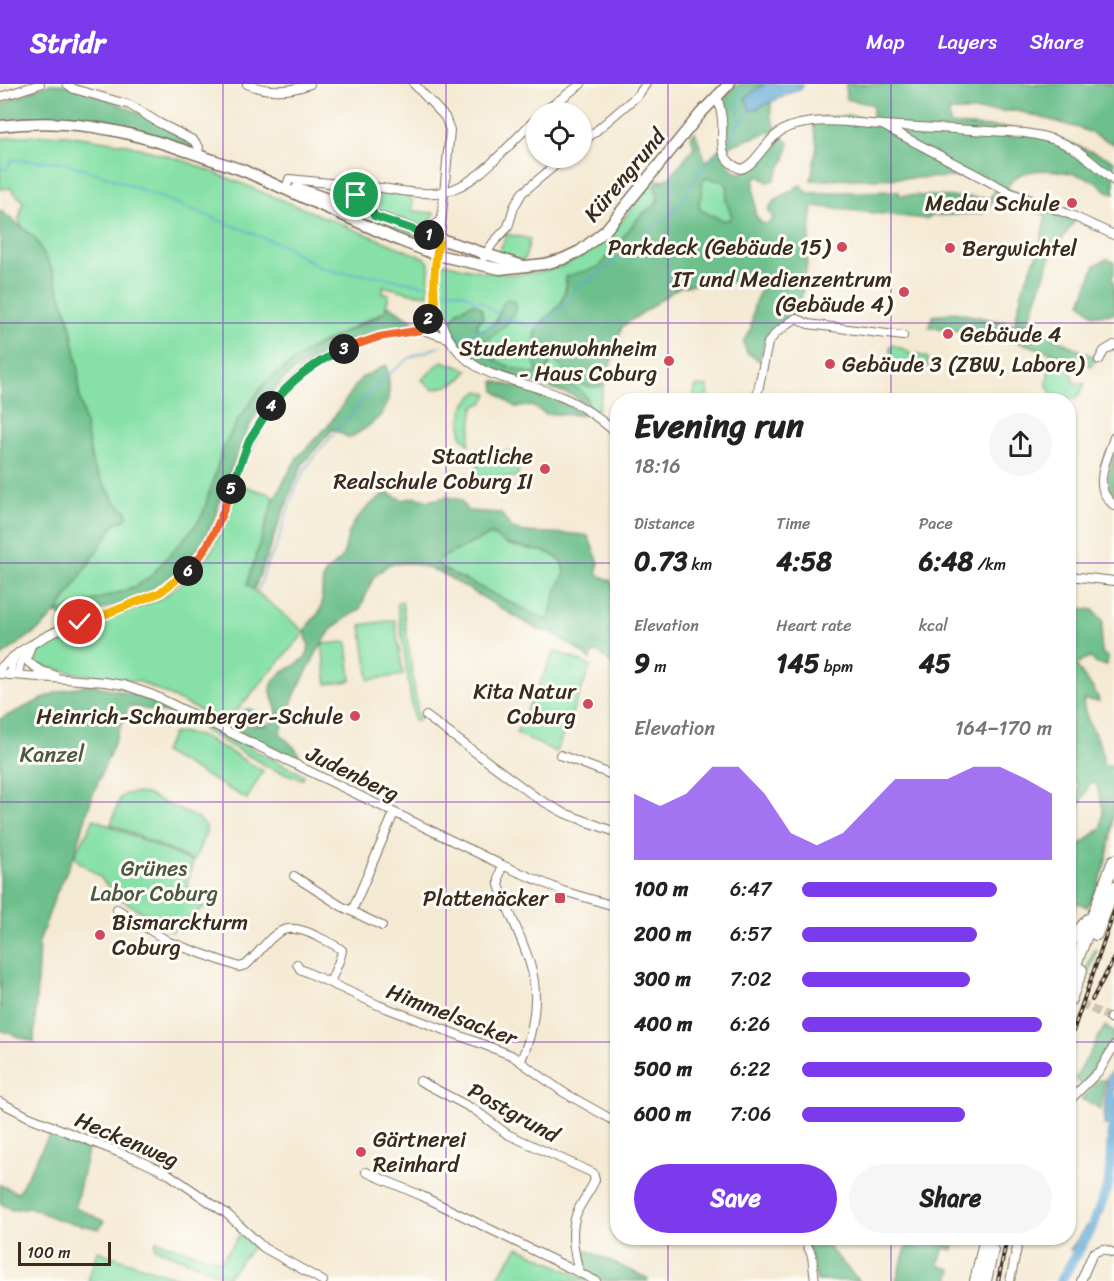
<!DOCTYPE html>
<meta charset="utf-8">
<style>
:root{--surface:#fff;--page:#f6f6f6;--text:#222;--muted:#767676;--accent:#7c3aed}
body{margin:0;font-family:Sriracha,sans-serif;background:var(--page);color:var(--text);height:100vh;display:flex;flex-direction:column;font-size:22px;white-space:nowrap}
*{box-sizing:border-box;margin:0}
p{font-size:20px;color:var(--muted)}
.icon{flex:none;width:33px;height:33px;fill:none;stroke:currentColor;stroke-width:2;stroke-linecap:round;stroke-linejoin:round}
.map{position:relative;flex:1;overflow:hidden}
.details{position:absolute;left:610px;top:309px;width:466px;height:852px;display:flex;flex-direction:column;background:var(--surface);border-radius:24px;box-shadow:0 2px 4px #0004}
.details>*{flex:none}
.tools{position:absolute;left:526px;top:18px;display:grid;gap:12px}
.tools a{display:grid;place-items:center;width:66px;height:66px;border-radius:50%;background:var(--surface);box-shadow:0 2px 4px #0004;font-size:30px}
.scale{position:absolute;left:18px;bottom:15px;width:93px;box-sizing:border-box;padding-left:6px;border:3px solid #3b2a1e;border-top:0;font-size:16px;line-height:21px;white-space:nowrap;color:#3b2a1e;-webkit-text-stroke:4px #fdfcf7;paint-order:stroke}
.pin{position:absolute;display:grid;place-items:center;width:51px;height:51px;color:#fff;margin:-26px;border:3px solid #fff;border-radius:50%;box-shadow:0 2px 6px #0007}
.km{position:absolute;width:30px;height:30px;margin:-15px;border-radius:50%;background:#222;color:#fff;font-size:16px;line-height:30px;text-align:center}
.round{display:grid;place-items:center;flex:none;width:63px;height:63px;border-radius:32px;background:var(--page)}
.headline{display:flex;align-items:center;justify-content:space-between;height:102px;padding:0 24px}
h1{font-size:33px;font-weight:700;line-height:45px}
.stats{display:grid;grid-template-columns:repeat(3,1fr);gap:9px;height:102px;padding:6px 24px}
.stats div{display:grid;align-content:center}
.stats b{font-size:26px;font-weight:700}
.stats small{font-size:16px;font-weight:400}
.stats p{font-size:16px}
.chart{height:168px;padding:12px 24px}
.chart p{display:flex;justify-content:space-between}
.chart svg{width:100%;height:108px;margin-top:6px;fill:var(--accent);opacity:.7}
.cta{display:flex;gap:12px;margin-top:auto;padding:12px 24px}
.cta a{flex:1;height:69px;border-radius:36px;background:var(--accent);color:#fff;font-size:24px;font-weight:700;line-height:69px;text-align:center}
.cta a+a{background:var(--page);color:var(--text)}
ul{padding:0 24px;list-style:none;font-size:20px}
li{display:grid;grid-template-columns:96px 72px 1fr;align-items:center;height:45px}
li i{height:15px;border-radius:8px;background:var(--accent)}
header{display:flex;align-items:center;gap:36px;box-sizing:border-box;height:84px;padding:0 30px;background:var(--accent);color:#fff}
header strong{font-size:28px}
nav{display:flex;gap:33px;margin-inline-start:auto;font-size:21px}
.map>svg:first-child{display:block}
</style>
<header>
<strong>Stridr</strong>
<nav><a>Map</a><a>Layers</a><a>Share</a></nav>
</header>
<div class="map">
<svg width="1114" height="1197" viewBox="0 0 1114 1197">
<rect width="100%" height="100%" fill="#fdfcf7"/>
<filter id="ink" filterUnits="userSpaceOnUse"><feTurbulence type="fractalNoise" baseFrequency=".0167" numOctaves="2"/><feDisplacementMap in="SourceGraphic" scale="12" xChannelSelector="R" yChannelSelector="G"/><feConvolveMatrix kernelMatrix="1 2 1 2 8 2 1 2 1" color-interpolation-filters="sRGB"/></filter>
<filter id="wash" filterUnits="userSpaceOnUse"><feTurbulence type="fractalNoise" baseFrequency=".008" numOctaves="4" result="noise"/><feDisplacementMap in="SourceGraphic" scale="24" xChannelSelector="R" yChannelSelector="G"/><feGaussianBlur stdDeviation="1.35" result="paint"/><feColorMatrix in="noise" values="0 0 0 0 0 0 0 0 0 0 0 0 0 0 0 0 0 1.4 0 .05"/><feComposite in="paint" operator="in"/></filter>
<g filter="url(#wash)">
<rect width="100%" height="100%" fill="#f4e9d2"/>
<g fill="#87e1a7" stroke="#618662" stroke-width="1.5">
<polygon points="66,51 125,60 188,78 425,174 429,179 428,211 411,209 383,202 383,209 389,210 385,227 309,266 265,299 238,336 223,364 203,430 196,441 150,493 138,501 124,507 56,529 116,438 124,437 116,419 93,383 79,309 78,282 69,235 52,185 35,154 22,143 19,136 23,117 10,104 0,105 0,55 21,52"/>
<polygon points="707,94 722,97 728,103 726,117 732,132 729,136 722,136 700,126 699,117 702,111 702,98"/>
<path d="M654 96H666L658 100 655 104 658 112 656 120 643 129 601 181C589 190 579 185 565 196 569 219 548 234 534 249L538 260 584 302 599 303 604 301 598 325 594 327 588 322 587 314 549 292 547 286 550 281 534 273 537 287 534 290C516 286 498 280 484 268L482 261 485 258C497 248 515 237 516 220L510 216C507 219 502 222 500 227 495 239 494 245 479 246L477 244 478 240 483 233 482 225 471 220 459 226 452 238 447 240C439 227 432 190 444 179 508 197 566 198 614 146 628 130 641 112 654 96Z"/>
<polygon points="377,106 407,109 407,114 413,116 412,127 435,129 431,136 421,142 375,126 371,119 371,111"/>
<polygon points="307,111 417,150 414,159"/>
<polygon points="507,150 530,155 525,175 511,175 498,170"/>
<polygon points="892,261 909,267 909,270 915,272 917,270 928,274 927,283 891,278 890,262"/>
<path d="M442 277 468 286C460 299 447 303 433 305L422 296Z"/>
<polygon points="1059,277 1069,281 1074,299 1085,300 1076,315 1050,310 1050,305 1047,304 1049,282 1054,278"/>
<polygon points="697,302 708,303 707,316 693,316 695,303"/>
<path d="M479 307 488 310 483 319 474 322 469 360 461 352C461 329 459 322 479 307Z"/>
<polygon points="477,367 519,368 518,393 477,392"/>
<path d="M238 400C249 403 257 408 269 409L274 415 247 500 305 548 226 639 141 598 80 590 38 581 34 574V566L60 550 159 516 187 496 214 464Z"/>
<path d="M491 450C497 452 501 458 507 460 527 468 562 462 565 489L557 505 548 537 445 486 437 479 439 475Z"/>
<polygon points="402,517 419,636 414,637 397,518"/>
<polygon points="395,536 403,591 369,596 361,541"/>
<polygon points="347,558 351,597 327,600 322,560"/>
<polygon points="555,567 591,582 556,668 516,649"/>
<polygon points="206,642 304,691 302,695 272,685 203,646"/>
<polygon points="180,648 204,653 263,687 247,715 163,668 173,650"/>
<polygon points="135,709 146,710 199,735 206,742 206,748 194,777 111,740 120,714 126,710"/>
<polygon points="94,735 193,778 187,800 204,823 172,847 116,812 99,792 78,777 75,771"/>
<polygon points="1094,866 1097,866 1070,944 1070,932"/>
<polygon points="241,1149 253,1163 227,1193 155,1164 156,1157 221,1177"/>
<polygon points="518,1163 589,1197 495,1197"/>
<polygon points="97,1167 185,1197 88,1197"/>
</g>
<g fill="#6dbf8c" stroke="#547455" stroke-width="1.5" fill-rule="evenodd">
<path d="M48 0C54 0 60 0 66 1 91 7 181 44 194 64 125 40 73 27 0 36V21Z"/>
<path d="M740 0H764L745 14 751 27 771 18V34L777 45 729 62C725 75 727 86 741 89L748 85 763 65 781 52 789 59 785 75 774 96 768 98 758 92 754 96 755 130 761 139 767 140 773 135 768 125 773 118 800 101 808 109 898 107 900 111 990 114 997 104 970 90 964 93 811 96 817 61 812 34 853 32 871 36 874 21 846 15V0H1114V60L1082 45 1018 27H949L950 41 1012 44 1044 49 1108 74 1114 77V110C1104 107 1099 99 1090 95 1069 86 1018 78 1007 104L1017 109 1080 130 1052 169 1027 241 1015 238 1023 204 1039 165 1046 132 1021 116H994L983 129 932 132 926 135 813 122 806 187 801 216 782 242 767 254 763 261 760 277 747 269 743 258 751 244 754 221 760 207V201L755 197 711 198 679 203 622 243 604 301C596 304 585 303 577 299L538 260C526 242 555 231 562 217 567 208 566 202 566 193 577 187 591 188 601 181L639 133 658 118V112L655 101 670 93 694 63 691 51 695 48 706 78 729 55 725 14 734 3ZM707 94 722 97 728 103 726 117 732 132 729 136H722L700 126 699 117 702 111V98Z"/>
<path d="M0 126 35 154 52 186 69 235 78 282 79 309 93 383 116 419 127 427V433L124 437 116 438 57 528 124 507 138 501 150 493 196 441 203 430 223 364 238 336 265 299 309 266 378 232 385 227 388 221 414 237C373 251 318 264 286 294 253 324 238 364 224 405 219 417 217 432 210 444 197 469 175 491 151 506 133 518 88 529 65 537L56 528 42 543 0 573Z"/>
<polygon points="1107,175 1114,178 1114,189 1112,194 1114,202 1114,230 1094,231 1081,219 1095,181"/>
<path d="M508 215 516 220C516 236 496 249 485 258L482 261 484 268C498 280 516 286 534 290L537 287C535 280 532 272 538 267L544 269 550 278 547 286 549 292C563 301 587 301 588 322L572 311 485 283 462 264 447 240 451 238 459 226 471 220C481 219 482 226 483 233L477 240V244L483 246 497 237 504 217Z"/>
<polygon points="954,228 1033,244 1097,274 1091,282 1025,260 975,249 929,243 933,232"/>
<path d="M386 281C396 322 383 336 349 354L333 345 303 379 290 410 254 506 247 500 274 415 297 374 328 342 361 294Z"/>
<polygon points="494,297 552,313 585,331 546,330 532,322 515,323 495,307"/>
<path d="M1114 369V415C1104 400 1110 386 1114 369Z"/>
<path d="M385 410H390L403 416 416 413 428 417 447 413 461 416 467 427 500 429C505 433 507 440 512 444 521 452 571 447 588 452L599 479 597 485 598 491 609 496 618 505V587L600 569 593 568 590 576C580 564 564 559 553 548L540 547 440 488 412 479 389 480 373 494 360 525 332 544 318 566 296 608 280 648C285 658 295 660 299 671L298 673 292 674 235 645 236 641C248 638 257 646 270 640L277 628C275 619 269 611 272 601 277 585 299 584 306 572 313 559 304 556 306 546 307 538 319 533 321 524 324 514 320 502 324 492 327 484 335 482 340 476 346 469 346 454 350 446 356 433 373 417 385 410ZM491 450C497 452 501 458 507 460 527 467 562 462 565 489L557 505 548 537 445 486 437 480 439 475Z"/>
<path d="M1078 524 1093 526 1103 537 1101 558 1102 569 1108 573 1107 581 1097 580 1091 574 1084 575 1077 581C1082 596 1096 602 1099 617L1083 616C1084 641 1104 654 1103 680L1114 682C1114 731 1113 780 1087 823L1078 818 1070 830V777L1075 775 1072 766C1085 760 1090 751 1102 744L1103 725 1097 702 1095 699H1090L1079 722 1078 737 1075 739 1073 719 1079 701 1070 693V533L1074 532Z"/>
<path d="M88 600C120 606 149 614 179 627L177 631 129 622 92 713 75 769 55 812 39 858 34 958 0 946V635L55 609Z"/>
<path d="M1105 942 1114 947C1114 968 1095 985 1081 1000L1075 995Z"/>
<polygon points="1098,996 1104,996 1101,1027 1095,1021 1081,1015"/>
<polygon points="50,1050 88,1066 75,1123 104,1137 99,1145 59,1136 29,1123 12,1126 0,1119 0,1101 18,1109"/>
<polygon points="806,1154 820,1154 859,1197 817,1197"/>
<polygon points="909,1154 956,1154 953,1166 944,1164 938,1181 952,1186 949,1197 896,1197"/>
<polygon points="584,1165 647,1194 648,1197 603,1197 586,1189"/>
</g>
<g fill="#5fa8d6" stroke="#4d697a" stroke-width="1.5">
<polygon points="764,0 803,0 802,4 751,27 745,14"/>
<path d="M249 625 258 629 266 636 264 641 239 637C239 629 241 627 249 625Z"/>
<polygon points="1114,985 1114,1040 1104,1041 1106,994"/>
<polygon points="1086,1142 1094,1148 1083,1167 1070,1166"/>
</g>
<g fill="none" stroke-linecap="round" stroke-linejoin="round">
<g stroke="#5fa8d6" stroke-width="1.5">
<polyline points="740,39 751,27"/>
<path d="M725 60C742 46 739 29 739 9L749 0"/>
<polyline points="0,85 6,85 12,76 63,78 111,94 285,162 319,183 337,188 376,192 424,201"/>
<path d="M447 206C457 208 469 208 474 218L480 217 503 234 537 244 568 220 576 203 592 194 636 161 652 143 670 130 684 115 699 87 718 68"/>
<polyline points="456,256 498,239 503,235"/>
<path d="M258 506C262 497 264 489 267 480 268 474 274 469 276 463 286 434 293 402 311 376L384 294 411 273 441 262"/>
</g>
<polyline stroke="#5fa8d6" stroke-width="10" points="1061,1197 1093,1141 1109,1099 1114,1016"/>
</g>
</g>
<g filter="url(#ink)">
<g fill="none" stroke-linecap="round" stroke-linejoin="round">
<polyline stroke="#cfc3ae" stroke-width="8" stroke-dasharray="8 4" stroke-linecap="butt" points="1070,914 1110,934"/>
<defs>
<g id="minor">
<polyline points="67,0 74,5 130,21 159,39 193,56 199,63 198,70"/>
<path d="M247 0C268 9 289 8 310 0"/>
<path d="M414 0 445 33 450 46 439 163C425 212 440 270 492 290 513 298 536 302 557 311 580 320 600 334 618 351"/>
<path d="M717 11C719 19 721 27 722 35 724 54 715 75 741 85 759 80 767 49 792 42 822 33 853 39 883 41 930 44 978 46 1025 49 1068 55 1083 69 1114 97"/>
<polyline points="0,13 40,0"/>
<polyline points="543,28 581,0"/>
<polyline points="884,42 1011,109 1071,131 1114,151"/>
<polyline points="582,59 638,11 646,0"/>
<path d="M373 103 360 102 356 106V111L361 114H366L373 103C395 105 421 112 443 108 478 102 511 57 537 34"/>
<polyline points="286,106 289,95 360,102"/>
<polyline points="422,149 441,137"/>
<polyline points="484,173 493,159 508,143 514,123 522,109 564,74"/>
<polyline points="421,246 436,224"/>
<polyline points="422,246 448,254"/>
<polyline points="1099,276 1104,267 1114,261"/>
<polyline points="756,316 768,259 776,249 796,234 808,240 903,252"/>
<path d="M1114 353C1110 367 1098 390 1103 406 1104 412 1110 417 1114 422"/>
<polyline points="1070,492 1114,497"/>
<polyline points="31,561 27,574 29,579 41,587 54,591"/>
<polyline points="0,584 14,572"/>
<polyline points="0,590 105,598 124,601 153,611 502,781 563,807 618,823"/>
<path d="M10 591C11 583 11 576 17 570 22 565 30 562 36 558 81 530 139 528 181 494 209 470 221 433 232 400 256 333 290 280 361 258 387 250 415 247 441 240"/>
<polyline points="18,591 20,580 27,566"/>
<polyline points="426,632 537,714 564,729 618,749"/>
<polyline points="560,671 618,693"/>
<path d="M502 781 499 793V801C508 828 522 853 530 880 540 911 534 948 521 976"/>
<polyline points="294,792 341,822 382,842"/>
<path d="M117 825 169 858 239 883 246 881C272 857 277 832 316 852 325 856 334 860 342 866 342 873 333 890 330 899"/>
<polyline points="352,827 394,729"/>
<polyline points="297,880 300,885 378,921 511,971 563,1008 618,1039"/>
<polyline points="1110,934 1114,936"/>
<path d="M420 997 475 1026 507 1050 593 1089 595 1096C590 1107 583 1116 578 1126 569 1146 574 1168 579 1189"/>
<polyline points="1070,1016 1100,986 1114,962"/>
<polyline points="0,1018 29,1033 141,1077 167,1089 227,1130 264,1164 323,1197"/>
<polyline points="366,1088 422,1112 596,1197"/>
<polyline points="804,1154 812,1172 815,1197"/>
<polyline points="1010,1197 1019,1154"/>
<polyline points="1081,1197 1093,1169 1103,1165 1114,1169"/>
</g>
<g id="major">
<path d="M0 42C93 30 159 58 245 87"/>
<polyline points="240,85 396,155 437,171 500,185 544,180 563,175 580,167 605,147 701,29 729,0"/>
<polyline points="297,104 428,151 520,181"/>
</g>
<g id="highway">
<polyline points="1096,850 1114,804"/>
<polyline points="1070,858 1088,836"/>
<polyline points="1070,894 1114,777"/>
<polyline points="1070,915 1081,886"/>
<polyline points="976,1197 986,1154"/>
<polyline points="985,1197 992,1166"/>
</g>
</defs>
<use href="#minor" stroke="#7c6d5d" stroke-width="10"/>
<use href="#major" stroke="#7c6d5d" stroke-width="13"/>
<use href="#highway" stroke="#7c6d5d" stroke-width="14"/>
<use href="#minor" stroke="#fff" stroke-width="8"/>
<use href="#major" stroke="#fff" stroke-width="10"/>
<use href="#highway" stroke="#fff" stroke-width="12"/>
<defs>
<g id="rail">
<polyline points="1092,916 1114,875"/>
<polyline points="1070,956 1114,828"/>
<polyline points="998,1197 1007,1154"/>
</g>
</defs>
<use href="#rail" stroke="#3b2a1e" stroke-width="4"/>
<use href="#rail" stroke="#fdfcf7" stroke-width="1.5" stroke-dasharray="4.5" stroke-linecap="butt"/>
</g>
</g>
<g fill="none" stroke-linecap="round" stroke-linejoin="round" filter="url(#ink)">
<defs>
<polyline id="split-1" points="356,111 361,114 368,112 374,132 429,151"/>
<path id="split-2" d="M428 235 436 224C433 208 434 190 436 174 437 167 439 162 439 155L429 151"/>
<polyline id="split-3" points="344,265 379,253 421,246 428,235"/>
<path id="split-4" d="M271 322C290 297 315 278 344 265"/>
<polyline id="split-5" points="231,405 249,357 271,322"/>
<path id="split-6" d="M188 487C210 464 221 435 231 405"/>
<polyline id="split-7" points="106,530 159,509 188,487"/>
<polyline id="split-8" points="80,538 106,530"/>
</defs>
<use href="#split-1" stroke="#fff" stroke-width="12"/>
<use href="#split-2" stroke="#fff" stroke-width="12"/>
<use href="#split-3" stroke="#fff" stroke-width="12"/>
<use href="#split-4" stroke="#fff" stroke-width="12"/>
<use href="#split-5" stroke="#fff" stroke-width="12"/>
<use href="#split-6" stroke="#fff" stroke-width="12"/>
<use href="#split-7" stroke="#fff" stroke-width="12"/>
<use href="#split-8" stroke="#fff" stroke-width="12"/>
<use href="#split-1" stroke="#22a559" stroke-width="8"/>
<use href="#split-2" stroke="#f5b400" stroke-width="8"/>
<use href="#split-3" stroke="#f0652b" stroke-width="8"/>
<use href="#split-4" stroke="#22a559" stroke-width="8"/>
<use href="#split-5" stroke="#22a559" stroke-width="8"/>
<use href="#split-6" stroke="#f0652b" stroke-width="8"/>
<use href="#split-7" stroke="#f5b400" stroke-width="8"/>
<use href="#split-8" stroke="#f5b400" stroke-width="8"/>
</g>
<path fill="none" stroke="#7b2cbf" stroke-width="1.5" stroke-opacity="0.55" d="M223 0V1197M446 0V1197M668 0V316M891 0V316M0 239H1114M0 479H618M1070 479H1114M0 718H618M1070 718H1114M0 958H618M1070 958H1114M668 1154V1197M891 1154V1197"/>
<g fill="#d1495b" stroke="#fdfcf7" stroke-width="2">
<circle cx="1072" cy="119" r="6"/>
<circle cx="842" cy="163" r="6"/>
<circle cx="950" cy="164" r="6"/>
<circle cx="904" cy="208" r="6"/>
<circle cx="948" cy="250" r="6"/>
<circle cx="669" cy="277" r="6"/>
<circle cx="830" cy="280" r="6"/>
<circle cx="545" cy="385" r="6"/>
<circle cx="588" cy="620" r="6"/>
<circle cx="355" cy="632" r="6"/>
<rect x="554" y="808" width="12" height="12" rx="3"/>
<circle cx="100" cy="851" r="6"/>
<circle cx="361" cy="1068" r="6"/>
</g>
<g text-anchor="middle" stroke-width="6" stroke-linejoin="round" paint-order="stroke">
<g font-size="22" fill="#3b2a1e" stroke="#fdfcf7">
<text transform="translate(624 91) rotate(-50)" y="8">Kürengrund</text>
<text transform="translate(353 689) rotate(26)" y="8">Judenberg</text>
<text transform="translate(452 930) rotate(21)" y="8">Himmelsacker</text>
<text transform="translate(514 1028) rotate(29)" y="8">Postgrund</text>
<text transform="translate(127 1055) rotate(23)" y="8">Heckenweg</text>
</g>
<g font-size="22" fill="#3b2a1e" stroke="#fdfcf7" text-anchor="end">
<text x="1060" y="127">Medau Schule</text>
<text x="830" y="171">Parkdeck (Gebäude 15)</text>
<text x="962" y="172" text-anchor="start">Bergwichtel</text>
<text x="892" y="203">IT und Medienzentrum<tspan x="892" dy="25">(Gebäude 4)</tspan></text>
<text x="960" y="258" text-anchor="start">Gebäude 4</text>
<text x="657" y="272">Studentenwohnheim<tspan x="657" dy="25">- Haus Coburg</tspan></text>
<text x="842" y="288" text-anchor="start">Gebäude 3 (ZBW, Labore)</text>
<text x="533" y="380">Staatliche<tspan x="533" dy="25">Realschule Coburg II</tspan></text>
<text x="576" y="615">Kita Natur<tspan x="576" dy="25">Coburg</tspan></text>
<text x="343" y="640">Heinrich-Schaumberger-Schule</text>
<text x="548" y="822">Plattenäcker</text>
<text x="112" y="846" text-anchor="start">Bismarckturm<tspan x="112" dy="25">Coburg</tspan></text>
<text x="373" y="1063" text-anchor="start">Gärtnerei<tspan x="373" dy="25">Reinhard</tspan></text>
</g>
<g font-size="22" fill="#4e5840" stroke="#fdfcf7">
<text x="52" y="678">Kanzel</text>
<text x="154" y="792">Grünes<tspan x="154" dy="25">Labor Coburg</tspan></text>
</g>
</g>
</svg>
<div class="tools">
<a><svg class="icon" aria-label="locate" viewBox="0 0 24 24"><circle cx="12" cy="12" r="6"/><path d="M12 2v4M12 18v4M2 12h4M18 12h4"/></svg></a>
</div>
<div class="scale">100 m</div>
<div class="pin" style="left:356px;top:111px;background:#1e9e55"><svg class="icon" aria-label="arrive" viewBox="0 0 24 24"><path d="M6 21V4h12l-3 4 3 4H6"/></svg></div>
<div class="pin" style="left:80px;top:538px;background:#d93025"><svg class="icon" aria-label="check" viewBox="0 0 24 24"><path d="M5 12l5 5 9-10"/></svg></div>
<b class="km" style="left:429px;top:151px">1</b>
<b class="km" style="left:428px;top:235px">2</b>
<b class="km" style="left:344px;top:265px">3</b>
<b class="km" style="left:271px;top:322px">4</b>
<b class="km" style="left:231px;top:405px">5</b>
<b class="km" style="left:188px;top:487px">6</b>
<section class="details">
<div class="headline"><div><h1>Evening run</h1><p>18:16</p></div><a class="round"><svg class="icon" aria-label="share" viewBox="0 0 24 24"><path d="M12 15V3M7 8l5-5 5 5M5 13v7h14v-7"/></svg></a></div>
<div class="stats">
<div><p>Distance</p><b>0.73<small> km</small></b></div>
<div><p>Time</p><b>4:58</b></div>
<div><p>Pace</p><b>6:48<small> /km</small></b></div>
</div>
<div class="stats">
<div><p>Elevation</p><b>9<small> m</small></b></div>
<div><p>Heart rate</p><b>145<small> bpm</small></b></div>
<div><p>kcal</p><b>45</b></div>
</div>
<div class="chart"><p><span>Elevation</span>164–170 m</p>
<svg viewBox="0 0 160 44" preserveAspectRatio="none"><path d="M0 44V17L10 22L20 17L30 6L40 6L50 17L60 33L70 38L80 33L90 22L100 11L110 11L120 11L130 6L140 6L150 11L160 17V44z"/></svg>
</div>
<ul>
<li><b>100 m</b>6:47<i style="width:78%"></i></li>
<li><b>200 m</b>6:57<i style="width:70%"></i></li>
<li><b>300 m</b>7:02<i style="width:67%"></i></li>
<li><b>400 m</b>6:26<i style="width:96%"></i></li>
<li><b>500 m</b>6:22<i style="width:100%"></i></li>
<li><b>600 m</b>7:06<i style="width:65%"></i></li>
</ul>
<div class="cta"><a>Save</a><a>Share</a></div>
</section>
</div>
